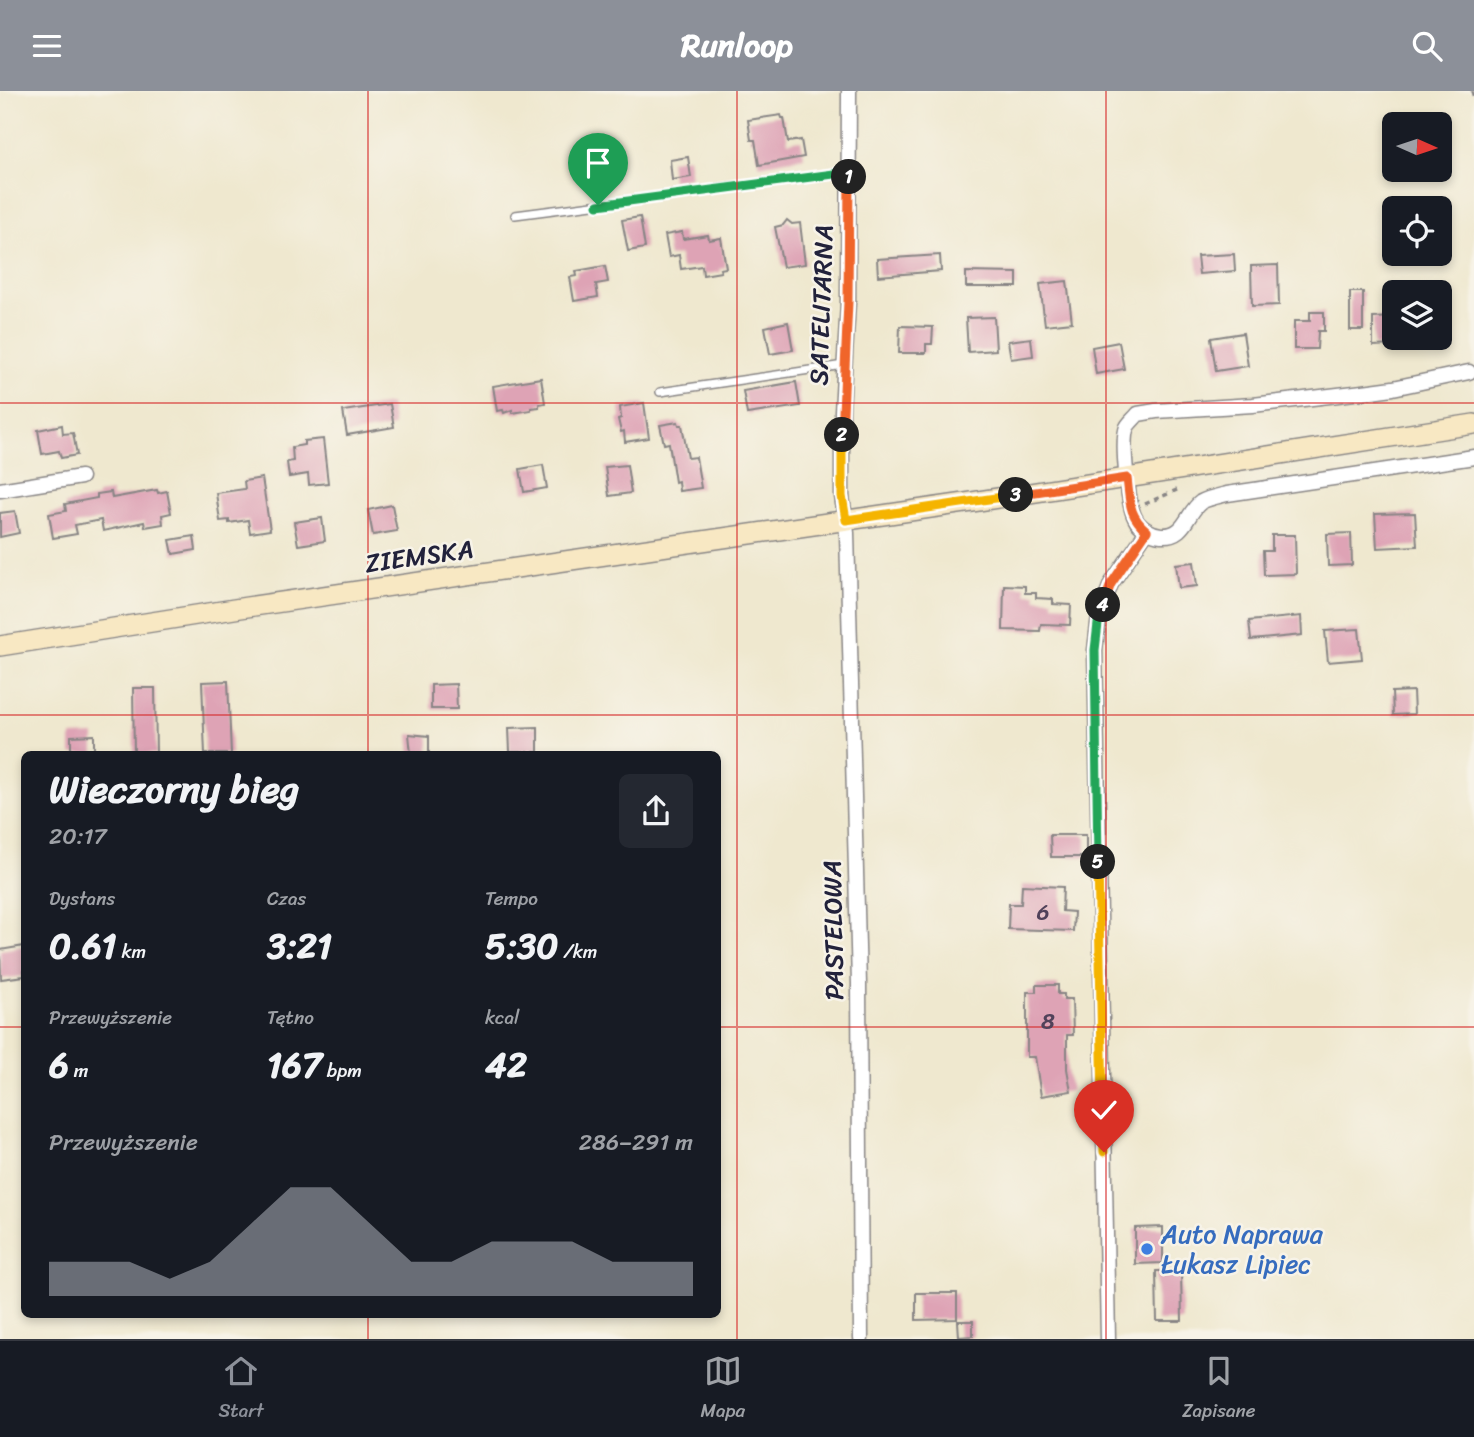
<!DOCTYPE html>
<html lang="pl">
<meta charset="utf-8">
<style>
:root{--surface:#171b24;--page:#242831;--text:#f1f3f6;--muted:#9ea1a6;--line:#363941;--accent:#8c9099}
body{margin:0;font-family:Sriracha,sans-serif;background:var(--page);color:var(--text);height:100vh;display:flex;flex-direction:column;font-size:26px;white-space:nowrap}
*{box-sizing:border-box;margin:0}
p{font-size:23px;color:var(--muted)}
.icon{flex:none;width:38px;height:38px;fill:none;stroke:currentColor;stroke-width:2;stroke-linecap:round;stroke-linejoin:round}
.map{position:relative;flex:1;overflow:hidden}
.sheet{position:absolute;left:21px;top:660px;width:700px;height:567px;display:flex;flex-direction:column;background:var(--surface);border-radius:10px;box-shadow:0 4px 10px #0003}
.sheet>*{flex:none}
.needle{width:46px;rotate:93deg}
.controls{position:absolute;left:1382px;top:21px;display:grid;gap:14px}
.controls a{display:grid;place-items:center;width:70px;height:70px;border-radius:10px;background:var(--surface);box-shadow:0 4px 10px #0003;font-size:35px}
.pin{position:absolute;display:grid;place-items:center;width:60px;height:60px;color:#fff;margin:-72px -30px;border-radius:50% 50% 50% 0;rotate:-45deg;box-shadow:0 0 7px #0007}
.pin .icon{rotate:45deg}
.km{position:absolute;width:35px;height:35px;margin:-18px;border-radius:50%;background:#222;color:#fff;font-size:19px;line-height:35px;text-align:center}
.round{display:grid;place-items:center;flex:none;width:74px;height:74px;border-radius:10px;background:var(--page)}
.overview{display:flex;align-items:center;justify-content:space-between;height:119px;padding:0 28px}
h1{font-size:38px;font-weight:800;line-height:52px}
.figures{display:grid;grid-template-columns:repeat(3,1fr);gap:10px;height:119px;padding:7px 28px}
.figures div{display:grid;align-content:center}
.figures b{font-size:35px;font-weight:800}
.figures small{font-size:19px;font-weight:400}
.figures p{font-size:19px}
.chart{height:196px;padding:14px 28px}
.chart p{display:flex;justify-content:space-between}
.chart svg{width:100%;height:126px;margin-top:7px;fill:var(--accent);opacity:.7}
header{display:flex;justify-content:space-between;align-items:center;height:91px;padding:0 28px;background:var(--accent);color:#fff;font-size:32px;font-weight:800}
.dock{display:flex;justify-content:space-around;align-items:center;height:98px;border-top:2px solid var(--line);background:var(--surface);font-size:19px;color:var(--muted)}
.dock a{display:grid;justify-items:center;gap:4px}
.dock .selected{color:var(--accent)}
.map>svg:first-child{display:block}
</style>
<header><svg class="icon" aria-label="menu" viewBox="0 0 24 24"><path d="M4 6h16M4 12h16M4 18h16"/></svg>Runloop<svg class="icon" aria-label="search" viewBox="0 0 24 24"><circle cx="10" cy="10" r="6"/><path d="M15 15l6 6"/></svg></header>
<div class="map">
<svg width="1474" height="1248" viewBox="0 0 1474 1248">
<rect width="100%" height="100%" fill="#f7f3e8"/>
<filter id="ink" filterUnits="userSpaceOnUse"><feTurbulence type="fractalNoise" baseFrequency=".0143" numOctaves="2"/><feDisplacementMap in="SourceGraphic" scale="14" xChannelSelector="R" yChannelSelector="G"/><feConvolveMatrix kernelMatrix="1 2 1 2 8 2 1 2 1" color-interpolation-filters="sRGB"/></filter>
<filter id="wash" filterUnits="userSpaceOnUse"><feTurbulence type="fractalNoise" baseFrequency=".00686" numOctaves="4" result="noise"/><feDisplacementMap in="SourceGraphic" scale="28" xChannelSelector="R" yChannelSelector="G"/><feGaussianBlur stdDeviation="1.57" result="paint"/><feColorMatrix in="noise" values="0 0 0 0 0 0 0 0 0 0 0 0 0 0 0 0 0 1.4 0 .05"/><feComposite in="paint" operator="in"/></filter>
<g filter="url(#wash)">
<rect width="100%" height="100%" fill="#efe8cf"/>
<g id="blocks">
<g fill="#dea3b5">
<polygon points="781,24 782,27 784,27 788,51 801,49 804,66 759,74 755,49 751,49 748,29"/>
<polygon points="688,66 691,86 672,89 670,69"/>
<polygon points="640,126 645,157 628,160 622,129"/>
<polygon points="787,129 792,133 800,132 805,173 783,176 775,136 783,134"/>
<polygon points="682,141 683,148 708,144 709,149 721,147 726,177 720,178 721,181 703,184 702,175 681,178 679,164 669,166 665,144"/>
<polygon points="1234,163 1235,180 1199,183 1197,165"/>
<polygon points="940,164 941,180 878,185 877,168"/>
<polygon points="1278,174 1279,214 1252,215 1251,175"/>
<polygon points="605,175 608,191 596,193 598,206 574,210 570,186 577,185 576,180"/>
<polygon points="966,181 1017,182 1017,196 966,196"/>
<polygon points="1067,190 1072,231 1045,234 1040,193"/>
<rect x="1350" y="201" width="13" height="38"/>
<polygon points="1310,221 1324,221 1324,240 1318,240 1317,258 1294,258 1294,230 1310,230"/>
<polygon points="994,226 996,259 968,261 966,227"/>
<polygon points="1395,226 1395,254 1373,255 1373,227"/>
<polygon points="788,231 793,259 770,263 765,236"/>
<polygon points="900,235 933,236 932,253 926,253 926,262 899,262"/>
<polygon points="1243,242 1248,275 1216,280 1211,247"/>
<polygon points="1031,247 1033,265 1011,268 1008,250"/>
<polygon points="1119,251 1124,278 1096,283 1092,256"/>
<polygon points="541,287 545,312 539,313 539,316 531,317 531,319 512,322 512,319 504,322 503,319 497,320 493,295"/>
<polygon points="796,291 800,315 747,323 743,300"/>
<polygon points="644,312 649,347 625,351 624,340 621,341 618,328 621,327 620,316"/>
<polygon points="390,313 394,336 347,344 343,320"/>
<polygon points="678,331 679,334 682,334 688,367 696,366 701,397 679,400 678,390 675,391 669,352 664,353 660,334"/>
<polygon points="62,334 63,343 73,342 77,364 61,367 59,360 42,363 38,339"/>
<polygon points="323,348 328,392 309,394 308,383 289,386 287,371 293,370 292,356 304,354 304,350"/>
<polygon points="543,374 547,397 524,401 520,378"/>
<polygon points="627,374 631,402 609,405 605,376"/>
<polygon points="262,387 270,439 250,442 248,429 229,432 229,429 220,430 216,402 245,398 244,390"/>
<polygon points="157,399 158,402 167,400 171,422 162,424 163,433 145,436 144,431 103,440 101,429 75,434 77,443 53,447 49,423 66,420 65,413 97,407 97,403 111,401 112,407"/>
<polygon points="392,414 397,440 373,444 368,419"/>
<polygon points="15,420 19,442 0,446 0,422"/>
<polygon points="1415,422 1417,455 1377,457 1375,423"/>
<polygon points="322,427 325,450 298,454 294,431"/>
<polygon points="1351,442 1352,474 1328,475 1327,443"/>
<polygon points="1272,444 1295,444 1296,483 1264,484 1263,460 1272,460"/>
<polygon points="194,445 196,459 173,463 170,449"/>
<polygon points="1194,471 1197,495 1179,497 1176,473"/>
<polygon points="1004,494 1025,495 1025,502 1036,502 1036,507 1053,508 1053,513 1071,514 1070,534 1041,533 1040,540 1003,539"/>
<polygon points="1301,525 1302,544 1251,549 1249,530"/>
<polygon points="1359,538 1362,568 1328,571 1325,540"/>
<polygon points="228,590 231,663 205,663 202,591"/>
<polygon points="456,593 457,618 431,618 431,594"/>
<polygon points="133,597 155,597 156,663 134,663"/>
<polygon points="1413,600 1414,623 1393,624 1392,601"/>
<polygon points="538,636 538,661 510,661 509,637"/>
<polygon points="409,643 429,645 429,663 411,663"/>
<polygon points="94,644 94,663 71,663 71,645"/>
<polygon points="1050,744 1086,744 1086,766 1051,766"/>
<polygon points="1022,794 1063,796 1062,820 1074,821 1073,840 1008,838 1009,813 1021,813"/>
<polygon points="24,855 24,885 1,888 0,859"/>
<polygon points="1036,894 1058,894 1058,903 1064,903 1064,908 1072,908 1073,944 1067,944 1067,978 1071,1000 1041,1005 1035,966 1027,966 1027,901 1036,901"/>
<polygon points="1163,1136 1163,1172 1135,1173 1135,1137"/>
<polygon points="1156,1180 1181,1180 1182,1230 1157,1230"/>
<polygon points="916,1202 957,1202 957,1228 916,1229"/>
<polygon points="958,1230 973,1230 973,1245 959,1246"/>
</g>
</g>
</g>
<g filter="url(#ink)">
<use href="#blocks" fill-opacity="0" stroke="#888585" stroke-width="2"/>
<g fill="none" stroke-linecap="round" stroke-linejoin="round">
<defs>
<g id="lane">
<polyline points="515,124 848,81"/>
<polyline points="660,301 844,274"/>
</g>
<g id="street">
<polyline points="849,0 848,211 842,321 842,405 847,442 859,893 861,1248"/>
<path d="M1469 281 1393 297 1363 301 1253 314 1156 320 1138 323C1135 327 1130 331 1127 336 1121 349 1128 414 1135 427 1139 436 1151 443 1161 444 1186 446 1186 422 1201 411 1208 407 1219 405 1227 403L1474 366"/>
<polyline points="0,399 81,386"/>
<polyline points="1108,1248 1095,559 1099,524 1111,493 1147,440"/>
</g>
<polyline id="secondary" points="0,555 247,516 972,411 1474,333"/>
</defs>
<use href="#lane" stroke="#888585" stroke-width="10"/>
<use href="#street" stroke="#888585" stroke-width="17"/>
<use href="#secondary" stroke="#888585" stroke-width="22"/>
<g stroke="#888585" stroke-width="3.5" stroke-dasharray="5 5" stroke-linecap="butt">
<polyline points="1472,0 1474,7"/>
<polyline points="1145,413 1179,398"/>
</g>
<use href="#lane" stroke="#fff" stroke-width="7"/>
<use href="#street" stroke="#fff" stroke-width="14"/>
<use href="#secondary" stroke="#f8e8c3" stroke-width="19"/>
</g>
</g>
<g fill="none" stroke-linecap="round" stroke-linejoin="round" filter="url(#ink)">
<defs>
<polyline id="split-1" points="598,114 849,81 849,86"/>
<polyline id="split-2" points="842,344 848,211 849,86"/>
<polyline id="split-3" points="842,344 842,405 846,429 1016,404"/>
<path id="split-4" d="M1016 404 1127 387C1130 410 1128 424 1147 440L1111 493 1103 514"/>
<polyline id="split-5" points="1098,771 1095,559 1099,524 1103,514"/>
<polyline id="split-6" points="1098,771 1104,1061"/>
</defs>
<use href="#split-1" stroke="#fff" stroke-width="14"/>
<use href="#split-2" stroke="#fff" stroke-width="14"/>
<use href="#split-3" stroke="#fff" stroke-width="14"/>
<use href="#split-4" stroke="#fff" stroke-width="14"/>
<use href="#split-5" stroke="#fff" stroke-width="14"/>
<use href="#split-6" stroke="#fff" stroke-width="14"/>
<use href="#split-1" stroke="#22a559" stroke-width="9"/>
<use href="#split-2" stroke="#f0652b" stroke-width="9"/>
<use href="#split-3" stroke="#f5b400" stroke-width="9"/>
<use href="#split-4" stroke="#f0652b" stroke-width="9"/>
<use href="#split-5" stroke="#22a559" stroke-width="9"/>
<use href="#split-6" stroke="#f5b400" stroke-width="9"/>
</g>
<path fill="none" stroke="#d62828" stroke-width="2" stroke-opacity="0.55" d="M368 0V663M737 0V1248M1106 0V1248M0 312H1474M0 624H1474M0 936H24M718 936H1474M368 1223V1248"/>
<circle fill="#3f7fe0" stroke="#f7f3e8" stroke-width="2.5" cx="1147" cy="1158" r="7"/>
<g text-anchor="middle" stroke-width="5" stroke-linejoin="round" paint-order="stroke">
<g font-size="23" fill="#51425a">
<text x="1043" y="829">6</text>
<text x="1048" y="938">8</text>
</g>
<g font-size="26" fill="#22223b" stroke="#f7f3e8">
<text transform="translate(821 214) rotate(-88)" y="9">SATELITARNA</text>
<text transform="translate(419 465) rotate(-8)" y="9">ZIEMSKA</text>
<text transform="translate(833 839) rotate(-91)" y="9">PASTELOWA</text>
</g>
<g font-size="26" fill="#366cbe" stroke="#f7f3e8" text-anchor="start">
<text x="1161" y="1152">Auto Naprawa<tspan x="1161" dy="30">Łukasz Lipiec</tspan></text>
</g>
</g>
</svg>
<div class="controls">
<a><svg class="needle" viewBox="-14 -14 28 28"><path d="M0-13l5 13h-10z" fill="#e53935"/><path d="M0 13l5-13h-10z" fill="#9ea1a6"/></svg></a>
<a><svg class="icon" aria-label="locate" viewBox="0 0 24 24"><circle cx="12" cy="12" r="6"/><path d="M12 2v4M12 18v4M2 12h4M18 12h4"/></svg></a>
<a><svg class="icon" aria-label="layers" viewBox="0 0 24 24"><path d="M12 4l9 5-9 5-9-5zM3 14l9 5 9-5"/></svg></a>
</div>
<div class="pin" style="left:598px;top:114px;background:#1e9e55"><svg class="icon" aria-label="arrive" viewBox="0 0 24 24"><path d="M6 21V4h12l-3 4 3 4H6"/></svg></div>
<div class="pin" style="left:1104px;top:1061px;background:#d93025"><svg class="icon" aria-label="check" viewBox="0 0 24 24"><path d="M5 12l5 5 9-10"/></svg></div>
<b class="km" style="left:849px;top:86px">1</b>
<b class="km" style="left:842px;top:344px">2</b>
<b class="km" style="left:1016px;top:404px">3</b>
<b class="km" style="left:1103px;top:514px">4</b>
<b class="km" style="left:1098px;top:771px">5</b>
<section class="sheet">
<div class="overview"><div><h1>Wieczorny bieg</h1><p>20:17</p></div><a class="round"><svg class="icon" aria-label="share" viewBox="0 0 24 24"><path d="M12 15V3M7 8l5-5 5 5M5 13v7h14v-7"/></svg></a></div>
<div class="figures">
<div><p>Dystans</p><b>0.61<small> km</small></b></div>
<div><p>Czas</p><b>3:21</b></div>
<div><p>Tempo</p><b>5:30<small> /km</small></b></div>
</div>
<div class="figures">
<div><p>Przewyższenie</p><b>6<small> m</small></b></div>
<div><p>Tętno</p><b>167<small> bpm</small></b></div>
<div><p>kcal</p><b>42</b></div>
</div>
<div class="chart"><p><span>Przewyższenie</span>286–291 m</p>
<svg viewBox="0 0 160 44" preserveAspectRatio="none"><path d="M0 44V32L10 32L20 32L30 38L40 32L50 19L60 6L70 6L80 19L90 32L100 32L110 25L120 25L130 25L140 32L150 32L160 32V44z"/></svg>
</div>
</section>
</div>
<nav class="dock">
<a class="selected"><svg class="icon" aria-label="home" viewBox="0 0 24 24"><path d="M3 11l9-7 9 7M6 9v11h12V9"/></svg>Start</a>
<a><svg class="icon" aria-label="map" viewBox="0 0 24 24"><path d="M3 6l6-2 6 2 6-2v14l-6 2-6-2-6 2zM9 4v14M15 6v14"/></svg>Mapa</a>
<a><svg class="icon" aria-label="saved" viewBox="0 0 24 24"><path d="M7 4h10v16l-5-4-5 4z"/></svg>Zapisane</a>
</nav>
